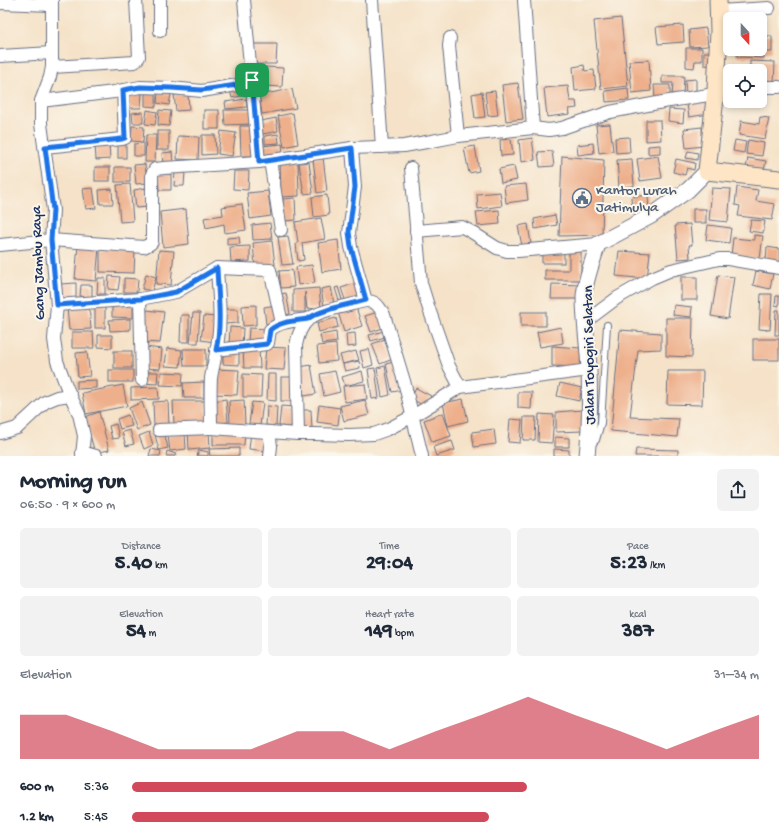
<!DOCTYPE html>
<meta charset="utf-8">
<style>
:root{--surface:#fff;--page:#f2f2f3;--text:#1f2937;--muted:#747a83;--accent:#d1495b}
body{margin:0;font-family:"Gochi Hand",sans-serif;background:var(--page);color:var(--text);height:100vh;display:flex;flex-direction:column;font-size:15px;white-space:nowrap}
*{box-sizing:border-box;margin:0}
p{font-size:13px;color:var(--muted)}
.icon{flex:none;width:22px;height:22px;fill:none;stroke:currentColor;stroke-width:2;stroke-linecap:round;stroke-linejoin:round}
.map{position:relative;height:456px;overflow:hidden}
.details{display:flex;flex-direction:column;background:var(--surface);flex:1}
.details>*{flex:none}
.needle{width:26px;rotate:159deg}
.fabs{position:absolute;left:723px;top:12px;display:grid;gap:8px}
.fabs a{display:grid;place-items:center;width:44px;height:44px;border-radius:6px;background:var(--surface);box-shadow:0 2px 6px #0003;font-size:20px}
.pin{position:absolute;display:grid;place-items:center;width:34px;height:34px;color:#fff;margin:-17px;border-radius:8px;box-shadow:0 2px 6px #0006}
.round{display:grid;place-items:center;flex:none;width:42px;height:42px;border-radius:6px;background:var(--page)}
.head{display:flex;align-items:center;justify-content:space-between;height:68px;padding:0 20px}
h1{font-size:22px;font-weight:700;line-height:30px}
.stats{display:grid;grid-template-columns:repeat(3,1fr);gap:6px;height:68px;padding:4px 20px}
.stats div{display:grid;align-content:center;border-radius:6px;background:var(--page);text-align:center}
.stats b{font-size:20px;font-weight:700}
.stats small{font-size:11px;font-weight:400}
.stats p{font-size:11px}
.chart{height:112px;padding:8px 20px}
.chart p{display:flex;justify-content:space-between}
.chart svg{width:100%;height:72px;margin-top:4px;fill:var(--accent);opacity:.7}
ul{padding:0 20px;list-style:none;font-size:13px}
li{display:grid;grid-template-columns:64px 48px 1fr;align-items:center;height:30px}
li i{height:10px;border-radius:5px;background:var(--accent)}
.map>svg:first-child{display:block}
</style>
<div class="map">
<svg width="779" height="456" viewBox="0 0 779 456">
<rect width="100%" height="100%" fill="#fbf7ec"/>
<filter id="ink" filterUnits="userSpaceOnUse"><feTurbulence type="fractalNoise" baseFrequency=".025" numOctaves="2"/><feDisplacementMap in="SourceGraphic" scale="8" xChannelSelector="R" yChannelSelector="G"/><feConvolveMatrix kernelMatrix="1 2 1 2 8 2 1 2 1" color-interpolation-filters="sRGB"/></filter>
<filter id="wash" filterUnits="userSpaceOnUse"><feTurbulence type="fractalNoise" baseFrequency=".012" numOctaves="4" result="noise"/><feDisplacementMap in="SourceGraphic" scale="16" xChannelSelector="R" yChannelSelector="G"/><feGaussianBlur stdDeviation="0.9" result="paint"/><feColorMatrix in="noise" values="0 0 0 0 0 0 0 0 0 0 0 0 0 0 0 0 0 1.4 0 .05"/><feComposite in="paint" operator="in"/></filter>
<g filter="url(#wash)">
<rect width="100%" height="100%" fill="#f5e2c8"/>
<g id="blocks">
<g fill="#eeb08c">
<polygon points="737,16 751,17 751,19 737,19"/>
<polygon points="621,18 628,86 601,89 594,21"/>
<polygon points="683,25 684,42 658,44 656,27"/>
<polygon points="706,28 708,46 690,47 689,30"/>
<polygon points="760,36 772,36 772,52 764,52 764,58 737,57 738,49 760,49"/>
<polygon points="254,44 277,44 276,64 254,64"/>
<polygon points="686,48 702,48 702,61 695,61 694,68 686,67"/>
<polygon points="704,52 712,52 712,66 704,65"/>
<polygon points="649,60 651,91 632,93 629,61"/>
<polygon points="750,61 775,62 774,84 760,83 760,71 750,71"/>
<polygon points="584,65 585,71 594,70 596,89 575,91 573,67"/>
<polygon points="266,67 283,68 282,87 265,86"/>
<polygon points="662,76 684,76 683,96 672,96 673,83 662,83"/>
<polygon points="696,79 696,93 686,94 685,80"/>
<polygon points="518,83 523,119 506,121 502,85"/>
<polygon points="654,85 670,85 670,98 655,99"/>
<polygon points="248,86 250,94 232,98 230,90"/>
<polygon points="568,86 570,101 576,101 577,108 569,109 570,114 547,117 544,88"/>
<polygon points="628,88 629,100 606,102 605,91"/>
<polygon points="292,89 296,108 262,114 259,95"/>
<polygon points="495,91 498,115 488,116 485,92"/>
<polygon points="482,92 485,117 475,118 472,94"/>
<polygon points="130,93 142,93 141,108 129,108"/>
<polygon points="145,93 156,93 156,107 145,106"/>
<polygon points="158,93 171,94 169,105 157,103"/>
<polygon points="188,94 189,110 176,111 174,95"/>
<polygon points="246,99 247,107 226,109 225,102"/>
<polygon points="707,101 709,114 689,117 687,104"/>
<polygon points="669,109 684,110 683,123 668,121"/>
<polygon points="147,110 157,112 155,125 145,124"/>
<polygon points="159,110 171,111 169,126 158,125"/>
<rect x="204" y="110" width="15" height="19"/>
<polygon points="224,110 251,110 251,124 225,125"/>
<polygon points="143,112 143,123 133,123 132,113"/>
<polygon points="293,113 298,144 284,147 278,116"/>
<polygon points="760,117 769,118 765,139 739,135 741,121 759,124"/>
<polygon points="276,118 278,131 258,135 256,122"/>
<polygon points="646,120 660,120 661,140 646,141"/>
<polygon points="610,124 613,151 599,153 596,125"/>
<polygon points="132,126 144,127 143,142 131,141"/>
<polygon points="240,126 255,126 256,156 241,156"/>
<polygon points="702,127 703,146 686,148 684,129"/>
<rect x="157" y="131" width="12" height="19"/>
<polygon points="221,131 236,133 232,156 218,154"/>
<polygon points="278,134 279,143 265,144 265,136"/>
<polygon points="146,135 156,135 155,162 145,162"/>
<polygon points="202,135 215,135 216,154 202,155"/>
<polygon points="178,136 199,137 198,160 177,159"/>
<polygon points="629,137 630,152 616,153 615,138"/>
<polygon points="532,138 535,160 521,162 519,140"/>
<polygon points="511,139 513,155 501,156 500,140"/>
<polygon points="735,140 746,142 744,153 733,151"/>
<polygon points="748,140 764,143 762,156 746,154"/>
<polygon points="109,143 110,159 96,160 95,144"/>
<rect x="118" y="143" width="8" height="15"/>
<polygon points="144,143 144,156 134,156 134,144"/>
<polygon points="593,143 594,153 578,155 577,145"/>
<polygon points="282,144 283,153 262,155 261,146"/>
<polygon points="660,145 660,153 648,154 648,146"/>
<polygon points="475,146 479,171 469,173 464,148"/>
<polygon points="552,151 554,166 540,167 538,152"/>
<polygon points="688,151 698,153 697,160 686,158"/>
<polygon points="172,152 173,164 163,165 162,153"/>
<polygon points="562,156 604,160 602,235 559,236"/>
<polygon points="658,156 662,178 640,181 637,159"/>
<polygon points="323,157 327,191 317,193 313,159"/>
<polygon points="748,158 766,161 764,171 746,168"/>
<polygon points="632,159 634,186 619,187 617,160"/>
<polygon points="676,159 695,163 694,170 687,168 685,175 673,172"/>
<polygon points="280,161 298,161 299,196 281,197"/>
<polygon points="309,162 313,193 304,194 299,163"/>
<polygon points="145,164 147,183 136,184 134,165"/>
<polygon points="514,166 517,180 501,183 499,169"/>
<rect x="95" y="167" width="15" height="14"/>
<rect x="115" y="167" width="15" height="15"/>
<polygon points="234,171 249,171 248,190 233,189"/>
<polygon points="175,172 185,172 184,186 174,186"/>
<polygon points="158,174 171,174 171,190 159,190"/>
<polygon points="130,184 133,221 120,222 117,185"/>
<polygon points="526,184 528,200 506,203 504,186"/>
<polygon points="737,187 758,190 756,201 775,204 772,220 738,216 740,206 735,205"/>
<polygon points="93,188 96,208 86,209 83,189"/>
<polygon points="145,188 148,207 136,208 134,190"/>
<polygon points="712,188 731,189 728,222 709,220"/>
<polygon points="112,189 113,204 100,204 99,190"/>
<polygon points="268,191 271,216 250,219 247,193"/>
<polygon points="500,192 502,206 478,209 477,194"/>
<polygon points="327,195 329,215 314,217 312,197"/>
<polygon points="648,195 649,212 632,213 631,197"/>
<polygon points="295,198 296,220 284,221 283,199"/>
<polygon points="242,204 246,230 225,233 224,224 206,228 204,218 223,215 222,207"/>
<polygon points="186,209 189,244 163,247 160,212"/>
<rect x="693" y="209" width="13" height="14"/>
<polygon points="499,210 500,224 478,226 476,212"/>
<polygon points="555,215 557,225 535,229 534,219"/>
<polygon points="321,218 325,239 302,243 304,260 298,261 296,244 298,243 295,222"/>
<polygon points="751,220 765,221 763,233 749,231"/>
<polygon points="270,223 272,239 253,240 252,225"/>
<polygon points="528,224 531,244 522,246 518,226"/>
<polygon points="690,224 692,245 689,245 690,258 678,259 675,225"/>
<polygon points="708,225 731,228 729,243 706,240"/>
<polygon points="754,235 763,236 760,259 731,256 733,238 754,240"/>
<polygon points="288,236 293,264 282,265 278,237"/>
<polygon points="239,237 240,244 227,245 227,238"/>
<polygon points="338,240 341,269 322,272 318,243"/>
<polygon points="272,241 275,265 255,267 253,243"/>
<polygon points="78,245 99,247 96,281 75,279"/>
<polygon points="250,246 250,261 231,262 230,247"/>
<polygon points="767,247 779,249 779,262 766,260"/>
<polygon points="100,249 135,250 134,273 100,272"/>
<polygon points="569,249 581,249 581,280 545,280 545,270 569,270"/>
<polygon points="159,250 174,251 171,285 156,284"/>
<rect x="542" y="251" width="22" height="12"/>
<polygon points="619,251 650,253 647,279 616,276"/>
<polygon points="312,265 315,283 298,285 296,267"/>
<polygon points="292,270 294,287 281,288 279,271"/>
<polygon points="756,271 773,274 770,289 753,285"/>
<polygon points="146,274 156,277 152,291 142,289"/>
<polygon points="718,275 734,277 728,319 711,316"/>
<polygon points="109,276 120,277 118,290 108,289"/>
<rect x="681" y="277" width="16" height="23"/>
<polygon points="98,278 105,278 105,294 97,294"/>
<polygon points="124,278 138,279 137,292 124,292"/>
<polygon points="76,283 76,298 62,299 60,284"/>
<polygon points="357,283 361,297 346,302 341,288"/>
<polygon points="552,284 582,285 582,299 551,299"/>
<polygon points="81,285 92,285 92,297 80,297"/>
<polygon points="331,287 334,305 324,306 321,289"/>
<polygon points="338,287 343,303 340,304 335,288"/>
<polygon points="319,288 321,308 307,309 305,292 305,312 293,312 293,290"/>
<polygon points="286,293 290,314 283,315 280,294"/>
<polygon points="761,294 772,294 770,330 759,329"/>
<polygon points="776,296 779,296 779,306 775,305"/>
<polygon points="112,303 133,303 133,318 112,317"/>
<rect x="95" y="304" width="10" height="24"/>
<polygon points="89,305 91,329 69,330 67,307"/>
<polygon points="256,305 256,325 243,326 242,306"/>
<polygon points="276,305 279,323 266,324 264,307"/>
<polygon points="674,305 692,307 691,317 673,315"/>
<polygon points="356,307 362,326 344,332 338,312"/>
<polygon points="224,309 238,309 238,323 225,324"/>
<polygon points="147,310 164,312 160,343 143,342"/>
<polygon points="776,310 779,310 779,335 775,335"/>
<polygon points="378,312 383,328 371,332 365,316"/>
<rect x="521" y="312" width="25" height="14"/>
<polygon points="193,313 200,313 198,343 190,343"/>
<polygon points="181,315 189,315 189,342 180,342"/>
<polygon points="204,316 216,317 214,342 201,340"/>
<polygon points="336,318 338,327 319,332 317,323"/>
<polygon points="666,318 693,318 692,357 666,356"/>
<polygon points="130,319 130,330 110,331 109,320"/>
<polygon points="230,327 243,328 242,347 229,347"/>
<polygon points="561,327 563,343 540,347 537,332"/>
<polygon points="249,328 268,329 267,344 248,343"/>
<polygon points="620,330 661,333 661,349 638,350 630,417 679,419 677,437 611,431"/>
<polygon points="384,331 385,337 371,341 369,335"/>
<polygon points="72,332 93,332 94,348 72,348"/>
<polygon points="336,332 337,342 322,344 320,335"/>
<polygon points="355,333 356,346 347,347 346,334"/>
<polygon points="98,335 112,335 112,348 98,347"/>
<polygon points="385,339 393,359 380,364 372,344"/>
<rect x="753" y="339" width="26" height="21"/>
<polygon points="336,344 337,361 319,363 317,346"/>
<polygon points="552,346 581,348 580,367 552,366"/>
<polygon points="145,347 162,349 160,369 143,368"/>
<polygon points="266,347 286,348 284,370 264,369"/>
<polygon points="167,348 182,350 180,367 165,366"/>
<polygon points="259,348 260,368 244,368 243,349"/>
<polygon points="183,349 206,349 206,366 184,366"/>
<polygon points="369,349 373,365 364,368 360,351"/>
<rect x="114" y="351" width="18" height="17"/>
<polygon points="356,351 359,360 343,364 359,361 360,368 345,371 340,355"/>
<polygon points="87,352 90,376 78,377 76,353"/>
<polygon points="223,352 239,353 239,365 223,364"/>
<polygon points="397,361 403,390 392,392 386,364"/>
<polygon points="311,365 316,394 304,396 300,367"/>
<polygon points="385,366 390,395 382,397 377,368"/>
<polygon points="375,368 379,398 372,399 368,369"/>
<polygon points="214,369 239,370 237,395 213,394"/>
<rect x="109" y="370" width="24" height="12"/>
<polygon points="335,371 340,392 324,396 320,374"/>
<polygon points="362,371 364,381 345,386 342,377"/>
<polygon points="668,371 703,371 702,405 667,404"/>
<polygon points="143,372 158,372 157,384 143,383"/>
<polygon points="161,372 183,373 182,386 160,385"/>
<polygon points="243,374 262,375 261,397 243,397"/>
<polygon points="268,374 276,374 276,401 267,400"/>
<rect x="281" y="377" width="14" height="24"/>
<polygon points="96,380 96,388 77,389 77,381"/>
<polygon points="204,382 204,398 184,398 183,383"/>
<polygon points="560,383 582,388 579,401 557,396"/>
<polygon points="365,384 367,399 345,402 343,386"/>
<polygon points="123,385 127,406 86,414 82,393"/>
<polygon points="158,387 159,399 131,400 131,388"/>
<polygon points="416,388 431,396 425,406 411,399"/>
<polygon points="518,392 532,392 531,409 518,408"/>
<polygon points="226,399 228,422 216,424 213,401"/>
<polygon points="463,399 468,421 448,426 443,403"/>
<polygon points="244,400 245,425 230,425 229,401"/>
<polygon points="365,400 369,415 344,421 340,406"/>
<polygon points="168,401 169,426 154,427 153,402"/>
<polygon points="173,401 206,401 207,424 174,425"/>
<polygon points="142,402 150,425 137,430 129,408"/>
<polygon points="252,402 263,403 260,425 249,424"/>
<polygon points="319,405 340,408 338,425 317,422"/>
<polygon points="267,406 277,407 276,426 266,425"/>
<polygon points="281,406 294,407 292,427 279,426"/>
<polygon points="300,410 311,410 312,430 301,430"/>
<polygon points="582,410 583,431 556,432 556,412"/>
<polygon points="99,412 109,450 95,453 85,417"/>
<polygon points="443,413 451,436 432,442 424,420"/>
<polygon points="539,414 554,415 552,443 538,442"/>
<polygon points="128,415 132,426 120,429 117,419"/>
<polygon points="524,417 536,417 535,440 523,440"/>
<polygon points="510,419 522,420 520,443 508,442"/>
<polygon points="116,424 119,438 112,439 109,426"/>
<polygon points="494,429 496,444 474,447 472,432"/>
<polygon points="130,430 134,444 126,446 122,432"/>
<polygon points="209,431 210,448 189,450 188,432"/>
<polygon points="213,431 245,431 244,445 213,445"/>
<polygon points="149,432 153,445 144,449 139,436"/>
<polygon points="164,432 168,448 159,450 155,435"/>
<polygon points="251,432 268,434 266,451 249,449"/>
<polygon points="185,433 186,449 170,451 168,435"/>
<polygon points="555,437 569,438 569,447 555,447"/>
<polygon points="452,441 455,450 436,456 433,447"/>
<polygon points="239,448 239,456 210,456 209,449"/>
<polygon points="151,449 161,451 160,456 149,456"/>
<polygon points="554,449 569,450 569,456 554,456"/>
<polygon points="636,449 678,450 678,456 635,456"/>
<polygon points="199,450 208,452 208,456 197,456"/>
<polygon points="167,451 176,454 175,456 166,456"/>
</g>
</g>
</g>
<g filter="url(#ink)">
<use href="#blocks" fill-opacity="0" stroke="#676e83" stroke-width="1"/>
<g fill="none" stroke-linecap="round" stroke-linejoin="round">
<defs>
<polyline id="service" points="591,445 596,440 601,423 607,325"/>
<g id="minor">
<polyline points="52,0 52,67 50,77 41,101 41,124 53,210 51,240 57,305 54,339 57,361 67,388 79,414 84,436 82,456"/>
<polyline points="160,0 160,31"/>
<polyline points="244,0 259,162"/>
<polyline points="372,0 382,147"/>
<polyline points="524,0 533,128"/>
<polyline points="0,3 52,5"/>
<polyline points="719,11 769,8"/>
<polyline points="450,38 449,46 458,136"/>
<polyline points="0,56 52,53"/>
<polyline points="52,67 135,62 139,57 136,0"/>
<polyline points="760,87 779,87"/>
<polyline points="716,89 730,88"/>
<polyline points="41,101 114,92 140,87 171,88 202,91 237,85 252,80"/>
<polyline points="45,147 122,139 125,138 123,90"/>
<path d="M352 148 355 187 349 233 351 247 366 301C377 301 379 307 384 315L404 381 422 456"/>
<polyline points="270,160 281,230"/>
<polyline points="411,168 421,283 429,309 449,366 460,387"/>
<polyline points="416,231 462,227 470,231 497,248 507,251 518,251 598,244"/>
<polyline points="0,245 51,240 144,247 150,244 152,242 152,174 155,169 164,168 259,162 352,148 404,146 432,141 458,136 533,128 549,130 562,128 610,112 663,102 715,94"/>
<path d="M217 268C218 291 222 316 218 339 217 352 213 365 211 378 210 395 211 411 211 428L298 434H315L349 435 374 434 388 429 413 416 460 387 589 370"/>
<polyline points="140,299 142,380"/>
<polyline points="57,305 140,299 176,292 217,268 270,270 282,323"/>
<polyline points="585,322 617,298 652,278 671,270 719,259 728,259 779,268"/>
<path d="M216 350 267 344 268 343 270 330C280 321 296 321 308 319"/>
<polyline points="159,430 211,428"/>
<polyline points="269,432 271,446 270,456"/>
<polyline points="0,433 17,428 45,402 57,397 70,395"/>
<path d="M298 434 296 345C301 319 312 314 336 308 346 306 356 303 366 301"/>
<polyline points="82,452 96,456"/>
</g>
<path id="tertiary" d="M587 456C590 427 590 399 589 370 588 346 584 321 584 297 585 279 593 261 598 244L651 216 688 190 707 171"/>
<polyline id="secondary" points="718,0 719,31 716,89 707,171 779,179"/>
</defs>
<use href="#service" stroke="#676e83" stroke-width="8"/>
<use href="#minor" stroke="#676e83" stroke-width="14"/>
<use href="#tertiary" stroke="#676e83" stroke-width="17"/>
<use href="#secondary" stroke="#676e83" stroke-width="19"/>
<use href="#service" stroke="#fff" stroke-width="6"/>
<use href="#minor" stroke="#fff" stroke-width="12"/>
<use href="#tertiary" stroke="#fff" stroke-width="15"/>
<use href="#secondary" stroke="#fde5c5" stroke-width="17"/>
</g>
</g>
<g fill="none" stroke-linecap="round" stroke-linejoin="round" filter="url(#ink)">
<defs>
<path id="route" d="M252 80 259 162 352 148 355 187 349 232 351 247 366 300C352 304 317 310 308 319 296 321 280 321 270 330L268 343 267 344 216 350C222 323 218 295 217 268L176 292 140 299 57 305 51 240 53 210 45 147 122 139 125 138 123 90 140 87 171 88 202 90 237 85Z"/>
</defs>
<use href="#route" stroke="#fff" stroke-width="8"/>
<use href="#route" stroke="#1a73e8" stroke-width="5"/>
</g>
<defs>
<symbol id="civic-ring" viewBox="-11 -11 22 22"><circle r="9.5" fill="#fbf7ec" stroke="#5c6f8a" stroke-width="1.5"/><path d="M-.6-6.5H3V-4.5H.6V-3L4-1V1h2V6H-6V1h2V-1L-.6-3ZM-1.2 2.5V6h2.4V2.5Z" fill="#5c6f8a"/></symbol>
</defs>
<g fill-rule="evenodd">
<use href="#civic-ring" x="571" y="187" width="22" height="22"/>
</g>
<g text-anchor="middle" stroke-width="4" stroke-linejoin="round" paint-order="stroke">
<g font-size="15" fill="#4e5e75" stroke="#fbf7ec" text-anchor="start">
<text x="596" y="194">Kantor Lurah<tspan x="596" dy="17">Jatimulya</tspan></text>
</g>
<g font-size="15" fill="#1b2f5e" stroke="#fbf7ec">
<text transform="translate(37 263) rotate(-92)" y="5">Gang Jambu Raya</text>
<text transform="translate(588 355) rotate(-91)" y="5">Jalan Toyogiri Selatan</text>
</g>
</g>
</svg>
<div class="fabs">
<a><svg class="needle" viewBox="-14 -14 28 28"><path d="M0-13l5 13h-10z" fill="#e53935"/><path d="M0 13l5-13h-10z" fill="#747a83"/></svg></a>
<a><svg class="icon" aria-label="locate" viewBox="0 0 24 24"><circle cx="12" cy="12" r="6"/><path d="M12 2v4M12 18v4M2 12h4M18 12h4"/></svg></a>
</div>
<div class="pin" style="left:252px;top:80px;background:#1e9e55"><svg class="icon" aria-label="arrive" viewBox="0 0 24 24"><path d="M6 21V4h12l-3 4 3 4H6"/></svg></div>
</div>
<section class="details">
<div class="head"><div><h1>Morning run</h1><p>06:50 · 9 × 600 m</p></div><a class="round"><svg class="icon" aria-label="share" viewBox="0 0 24 24"><path d="M12 15V3M7 8l5-5 5 5M5 13v7h14v-7"/></svg></a></div>
<div class="stats">
<div><p>Distance</p><b>5.40<small> km</small></b></div>
<div><p>Time</p><b>29:04</b></div>
<div><p>Pace</p><b>5:23<small> /km</small></b></div>
</div>
<div class="stats">
<div><p>Elevation</p><b>54<small> m</small></b></div>
<div><p>Heart rate</p><b>149<small> bpm</small></b></div>
<div><p>kcal</p><b>387</b></div>
</div>
<div class="chart"><p><span>Elevation</span>31–34 m</p>
<svg viewBox="0 0 160 44" preserveAspectRatio="none"><path d="M0 44V17L10 17L20 27L30 38L40 38L50 38L60 27L70 27L80 38L90 27L100 17L110 6L120 17L130 27L140 38L150 27L160 17V44z"/></svg>
</div>
<ul>
<li><b>600 m</b>5:36<i style="width:63%"></i></li>
<li><b>1.2 km</b>5:45<i style="width:57%"></i></li>
</ul>
</section>
